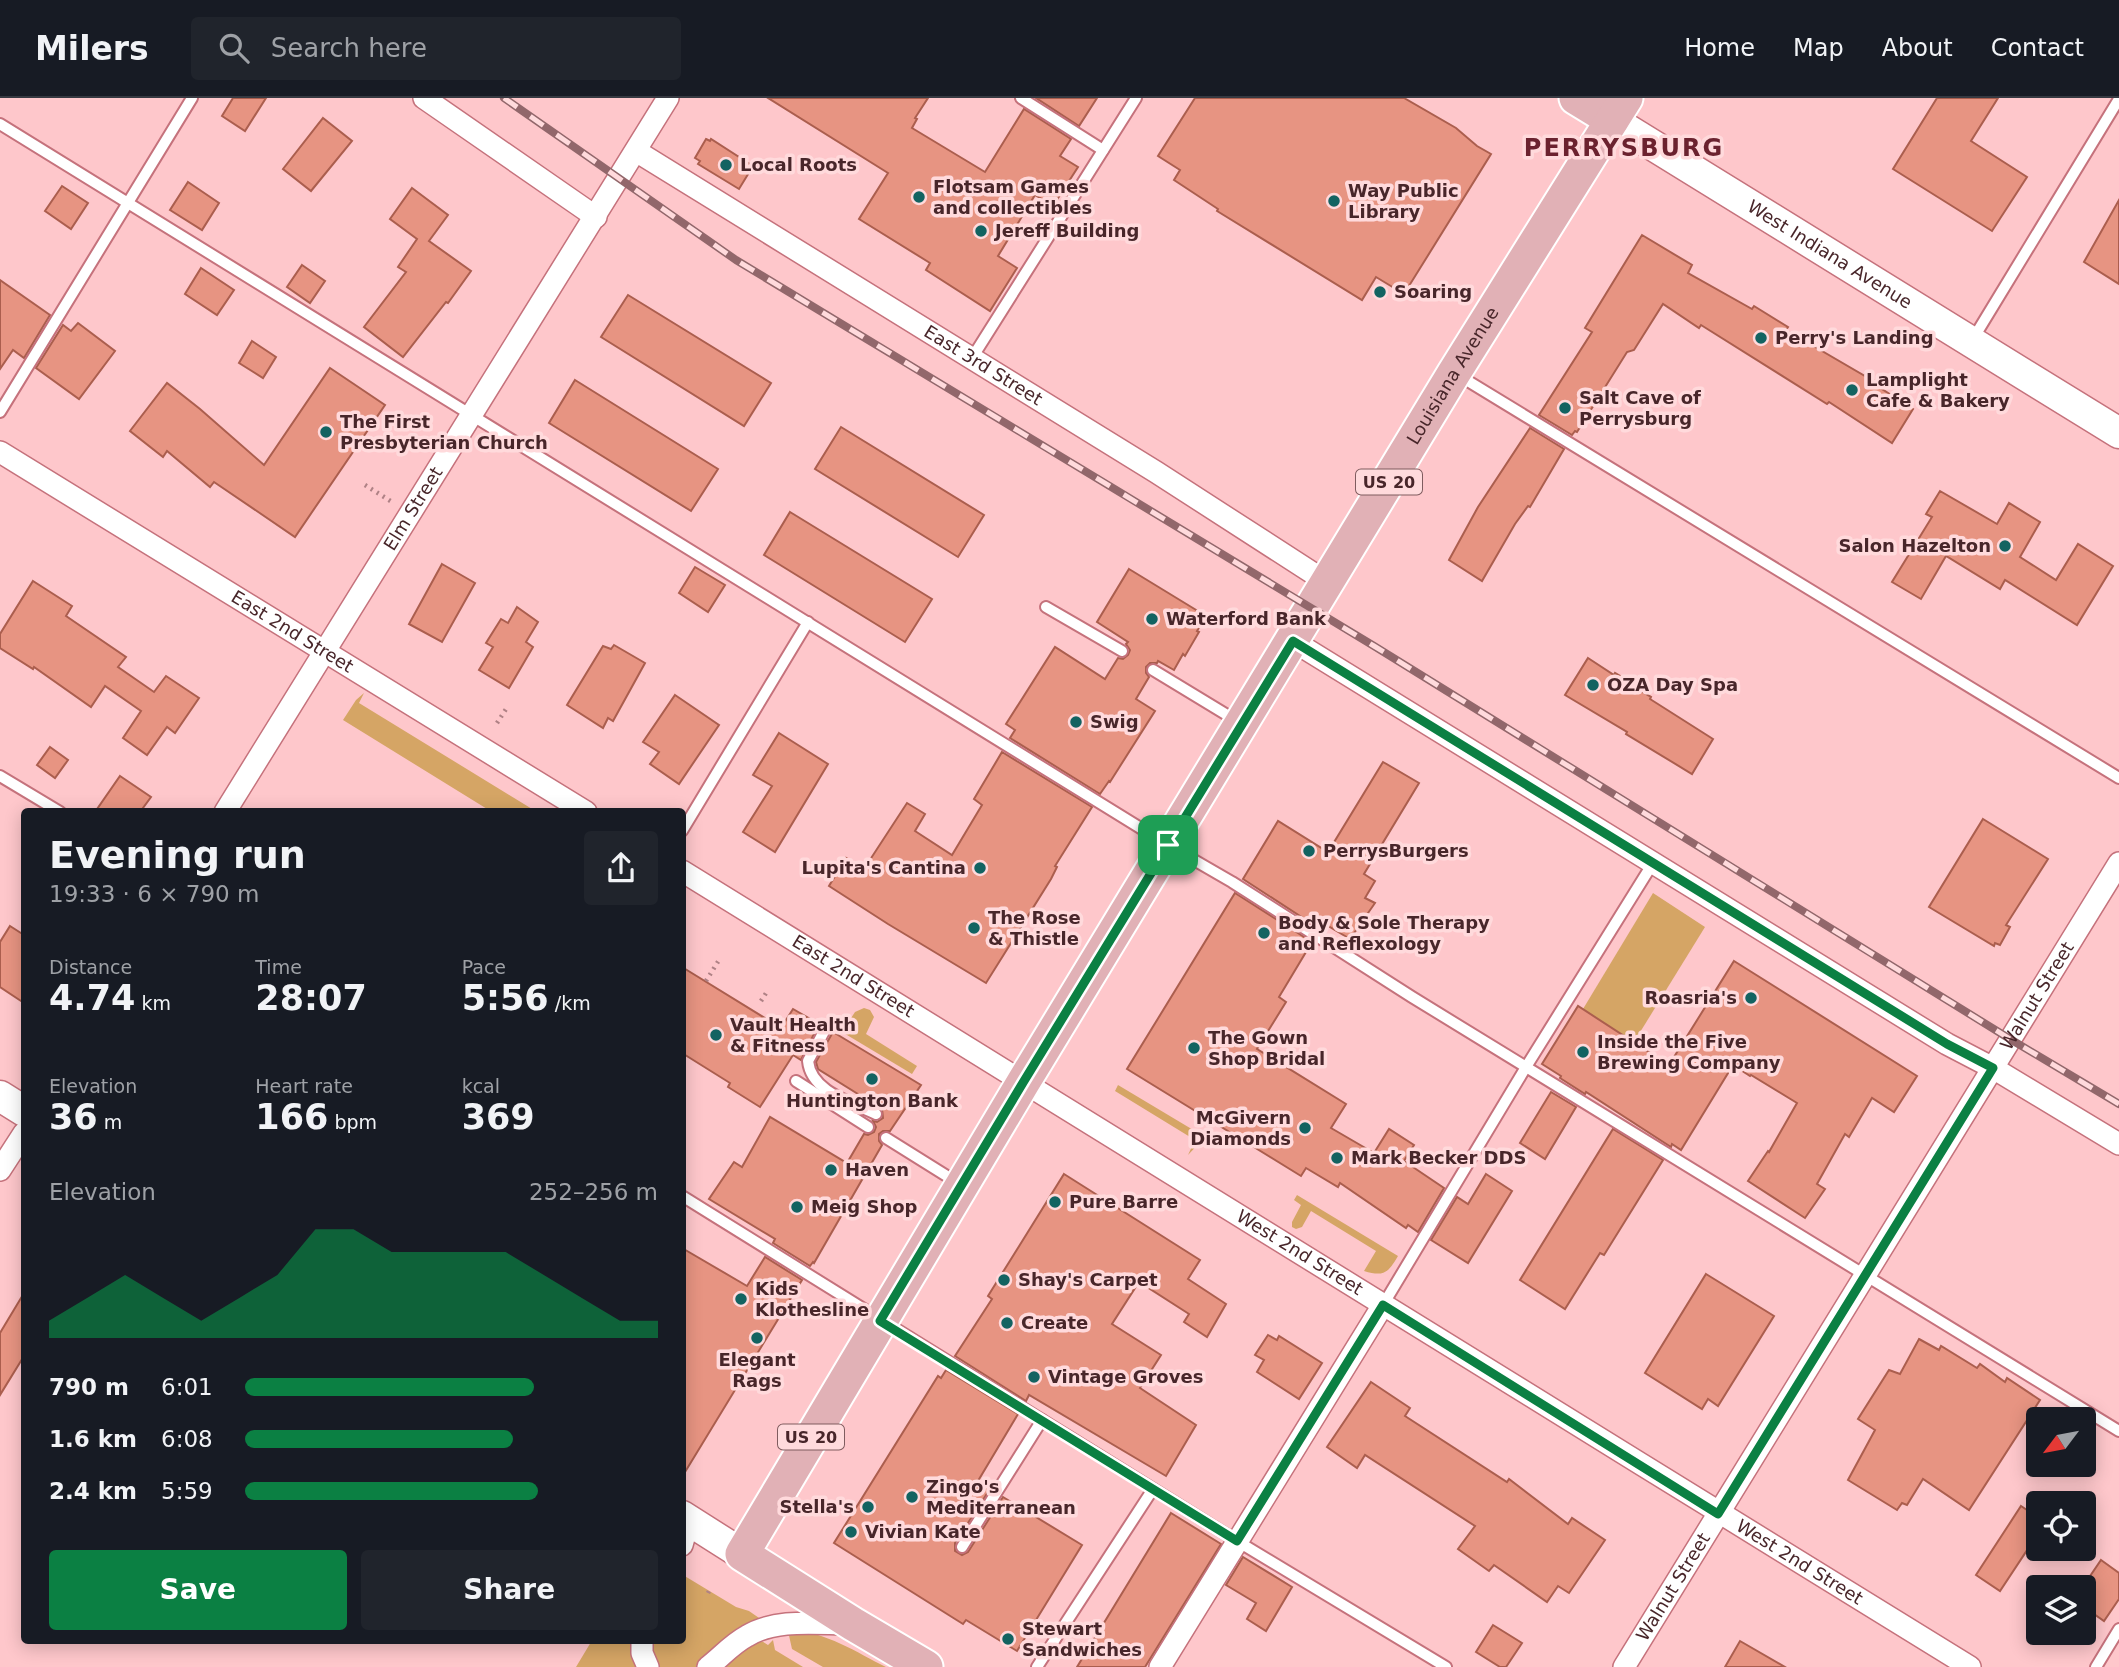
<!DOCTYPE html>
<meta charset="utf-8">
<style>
:root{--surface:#171b24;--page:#20242c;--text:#f1f3f6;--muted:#9ea1a6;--line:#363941;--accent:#0b8043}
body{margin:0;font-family:"DejaVu Sans",sans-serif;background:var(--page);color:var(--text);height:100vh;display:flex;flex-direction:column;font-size:26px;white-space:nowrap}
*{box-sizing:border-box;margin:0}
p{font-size:23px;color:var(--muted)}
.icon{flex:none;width:38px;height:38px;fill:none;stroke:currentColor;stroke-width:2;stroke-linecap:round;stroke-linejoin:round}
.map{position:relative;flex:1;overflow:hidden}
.details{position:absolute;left:21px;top:710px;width:665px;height:836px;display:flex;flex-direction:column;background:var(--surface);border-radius:7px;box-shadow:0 4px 18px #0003}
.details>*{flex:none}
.needle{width:46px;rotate:238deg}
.buttons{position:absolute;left:2026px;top:1309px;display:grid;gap:14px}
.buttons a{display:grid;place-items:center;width:70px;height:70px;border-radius:7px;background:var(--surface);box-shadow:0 4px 18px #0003;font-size:35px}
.pin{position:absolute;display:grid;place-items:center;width:60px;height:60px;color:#fff;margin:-30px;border-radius:14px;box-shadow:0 4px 10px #0006}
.round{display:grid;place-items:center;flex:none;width:74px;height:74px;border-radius:7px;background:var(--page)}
.head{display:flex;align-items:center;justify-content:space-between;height:119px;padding:0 28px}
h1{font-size:38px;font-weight:700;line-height:52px}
.stats{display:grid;grid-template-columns:repeat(3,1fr);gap:10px;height:119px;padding:7px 28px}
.stats div{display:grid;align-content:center}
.stats b{font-size:35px;font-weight:700}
.stats small{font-size:19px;font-weight:400}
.stats p{font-size:19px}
.chart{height:196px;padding:14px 28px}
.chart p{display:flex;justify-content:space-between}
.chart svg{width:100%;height:126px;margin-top:7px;fill:var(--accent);opacity:.7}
.primary-button{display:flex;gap:14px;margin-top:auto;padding:14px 28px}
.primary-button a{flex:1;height:80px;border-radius:7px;background:var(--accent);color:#fff;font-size:28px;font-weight:700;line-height:80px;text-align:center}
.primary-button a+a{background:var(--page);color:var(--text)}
ul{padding:0 28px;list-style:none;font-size:23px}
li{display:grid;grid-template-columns:112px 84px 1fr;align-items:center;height:52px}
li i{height:18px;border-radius:9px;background:var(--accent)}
header{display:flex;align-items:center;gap:42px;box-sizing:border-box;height:98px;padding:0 35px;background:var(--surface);border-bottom:2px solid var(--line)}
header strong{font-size:33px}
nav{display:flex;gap:38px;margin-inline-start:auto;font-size:24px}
.search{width:490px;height:63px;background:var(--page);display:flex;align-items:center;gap:18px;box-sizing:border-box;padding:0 24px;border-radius:7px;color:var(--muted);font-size:26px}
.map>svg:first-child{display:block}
</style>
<header>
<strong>Milers</strong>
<div class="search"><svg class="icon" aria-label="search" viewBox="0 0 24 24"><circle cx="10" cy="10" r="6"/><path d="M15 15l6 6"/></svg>Search here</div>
<nav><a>Home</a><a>Map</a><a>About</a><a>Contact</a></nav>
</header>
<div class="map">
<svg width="2119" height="1569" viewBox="0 0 2119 1569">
<rect width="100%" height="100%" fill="#fec7cb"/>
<g fill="#d5a565">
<polygon points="364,595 359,605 537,714 492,714 343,622 356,602"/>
<polygon points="1653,795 1705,829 1634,944 1583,911"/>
<polygon points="864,910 870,912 874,919 866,936 917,968 912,976 842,934 855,914"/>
<polygon points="1118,987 1205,1039 1188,1057 1195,1042 1115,993"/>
<path d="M1297 1097 1398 1158C1388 1175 1384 1179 1364 1173L1376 1153 1311 1113 1302 1129 1296 1131 1292 1129V1124L1301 1107 1294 1102Z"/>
<polygon points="683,1477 736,1509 749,1513 762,1522 740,1530 768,1547 773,1542 775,1552 803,1569 576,1569 591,1544 682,1544"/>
<path d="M788 1533C822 1531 856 1554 886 1569H823L792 1551Z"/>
</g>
<g fill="#e79482" stroke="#ab5e4e" stroke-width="2">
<polygon points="233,0 266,0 245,33 222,18"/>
<polygon points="768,0 928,0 915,20 917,21 912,30 985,74 1024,11 1071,41 1060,58 1078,69 1053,108 1035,97 998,158 1017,170 990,213 926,172 930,165 859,121 888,75"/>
<polygon points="1036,0 1097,0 1079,28"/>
<polygon points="1195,0 1404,0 1456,30 1477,48 1491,56 1404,196 1376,179 1362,202 1217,113 1218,111 1174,82 1180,72 1158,58"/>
<polygon points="1937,0 1998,0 1971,43 2027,79 1992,133 1893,71"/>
<polygon points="323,20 352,43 311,93 283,71"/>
<polygon points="706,41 710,43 711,41 753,68 739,91 698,66 700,63 695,60"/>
<polygon points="188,84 219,105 202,132 170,112"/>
<polygon points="62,88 88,105 71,131 45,113"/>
<polygon points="412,90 448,117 429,143 471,173 448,205 446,204 403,259 364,229 406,174 398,169 417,141 390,121"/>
<polygon points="2119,102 2119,186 2084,164"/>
<polygon points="1642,137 1692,167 1688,175 1752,211 1754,208 1788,229 1786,232 1865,278 1865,277 1884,289 1882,291 1913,311 1892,345 1829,304 1827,306 1701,227 1699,230 1663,206 1634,252 1627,254 1577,334 1575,333 1572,337 1539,317 1592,234 1585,230"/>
<polygon points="302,167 325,183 310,205 287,189"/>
<polygon points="201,170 234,192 217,217 185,196"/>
<polygon points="0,182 50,217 24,260 13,252 0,271"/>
<polygon points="628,197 771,285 744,328 601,239"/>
<polygon points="78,225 115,253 79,301 36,270 63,227 71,233"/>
<polygon points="252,243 276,259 263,280 239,265"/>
<polygon points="330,270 385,307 295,439 214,384 210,389 167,353 163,359 130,333 167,285 200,311 264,367"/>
<polygon points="575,282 718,371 691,413 549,325"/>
<polygon points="841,329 984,417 958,459 815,371"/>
<polygon points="1530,330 1564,351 1530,409 1528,408 1515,426 1482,483 1449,462 1478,409"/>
<polygon points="1940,393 1997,426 2009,405 2040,424 2020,459 2056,482 2078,446 2113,468 2077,527 2005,482 2000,491 1946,458 1921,501 1892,484 1932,419 1926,416"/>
<polygon points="790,414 932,501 905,544 764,457"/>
<polygon points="442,466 475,485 442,544 409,526"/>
<polygon points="695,469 725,487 708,514 679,495"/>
<polygon points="1129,471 1206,518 1197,533 1199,534 1185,558 1183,556 1174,572 1158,563 1157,565 1150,565 1146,569 1146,575 1149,579 1136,601 1155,613 1110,684 1109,683 1100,696 1010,640 1015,632 1006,626 1055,549 1105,581 1118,560 1123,561 1128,557 1130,552 1126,546 1128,544 1097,524"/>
<polygon points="33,483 72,508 66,518 126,559 118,569 154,594 166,578 199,600 175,635 167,629 147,657 123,640 141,613 105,588 91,609 34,569 33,571 0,550 0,536"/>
<polygon points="517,509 538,524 526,544 533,549 509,590 479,572 493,549 486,545 501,521 508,525"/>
<polygon points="614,547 645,565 613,623 608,620 603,630 567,607 603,548 611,551"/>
<polygon points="1588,560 1614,577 1615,575 1637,588 1636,590 1651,599 1650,601 1713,641 1692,676 1626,636 1627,634 1565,597"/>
<polygon points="675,597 719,627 679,686 650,666 659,654 643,644"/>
<polygon points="779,635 828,666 775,754 743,734 772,688 753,677"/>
<polygon points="50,649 68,662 55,680 37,667"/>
<polygon points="1002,654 1092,709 1055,768 1057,769 1051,781 986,885 888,826 829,788 846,760 864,771 907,705 925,716 915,733 952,757 982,707 974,701"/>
<polygon points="1383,664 1419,685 1364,776 1375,783 1365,800 1375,805 1350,841 1323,825 1320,831 1243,781 1278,723 1328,754"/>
<polygon points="120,678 151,699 140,714 95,714"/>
<polygon points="1983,721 2048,761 2006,827 2010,829 2000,847 1995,845 1994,848 1929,809"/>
<polygon points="1235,795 1312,844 1279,899 1286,904 1257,951 1346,1006 1331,1030 1374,1055 1389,1031 1414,1047 1404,1063 1444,1090 1418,1134 1408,1127 1406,1130 1340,1085 1338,1089 1306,1070 1301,1078 1127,971"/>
<polygon points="10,828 24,837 24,905 0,889 0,844"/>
<polygon points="1734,863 1917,978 1894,1014 1872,1000 1849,1039 1845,1036 1817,1086 1825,1091 1805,1120 1748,1083 1768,1053 1769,1054 1797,1005 1751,977 1750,978 1733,967 1681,1052 1672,1046 1671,1049 1586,994 1585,996 1560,980 1561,978 1542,966 1578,908 1669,967"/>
<polygon points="682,869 781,930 793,911 819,926 801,962 793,957 760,1009 728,989 730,985 682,955"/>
<polygon points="833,934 921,987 890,1033 883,1033 879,1036 879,1043 882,1047 814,1165 813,1164 810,1168 773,1145 775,1141 709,1101 734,1064 742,1069 770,1019 847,1065 864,1036 868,1037 874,1034 876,1029 873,1023 877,1024 883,1020 882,1011 818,971 816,964"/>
<polygon points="1551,994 1576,1009 1545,1061 1520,1045"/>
<polygon points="1613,1031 1663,1062 1604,1157 1600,1155 1565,1211 1520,1182"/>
<polygon points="1064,1076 1200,1162 1188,1181 1226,1206 1207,1239 1184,1224 1189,1216 1139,1184 1112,1226 1161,1257 1140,1290 1196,1327 1166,1378 1029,1297 1026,1303 955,1258 992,1201 988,1198"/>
<polygon points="1486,1076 1512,1093 1468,1165 1431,1142 1457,1099 1468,1106"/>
<polygon points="682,1150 747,1188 765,1159 802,1182 682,1379"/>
<polygon points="1706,1176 1774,1218 1718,1308 1708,1301 1702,1311 1645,1275"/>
<polygon points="24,1195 24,1258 0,1297 0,1235"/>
<polygon points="1268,1237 1277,1242 1279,1238 1322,1265 1299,1301 1257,1274 1264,1262 1255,1257"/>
<polygon points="1919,1241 1939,1252 1941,1248 1977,1270 1980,1266 2005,1284 2007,1280 2040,1302 1969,1412 1923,1381 1907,1407 1902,1405 1897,1412 1848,1382 1875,1332 1858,1321 1889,1272 1900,1276"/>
<polygon points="946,1272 1018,1316 978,1383 990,1391 955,1445 955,1453 962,1457 968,1454 1003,1399 1082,1447 1017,1553 966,1522 963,1526 834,1445 938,1278 941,1280"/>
<polygon points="1371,1284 1410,1310 1405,1318 1507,1384 1509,1381 1568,1426 1572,1420 1605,1442 1569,1495 1558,1488 1547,1504 1494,1467 1489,1473 1458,1451 1475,1428 1365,1357 1357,1370 1327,1349"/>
<polygon points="2021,1408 2039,1420 2039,1434 2000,1493 1976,1477"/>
<polygon points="1171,1415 1221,1446 1145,1569 1077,1569"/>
<polygon points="1243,1459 1292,1489 1266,1533 1247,1521 1256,1505 1226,1487"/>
<polygon points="2101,1462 2119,1475 2119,1501 2104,1523 2084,1509 2084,1487"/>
<polygon points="1493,1527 1522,1545 1506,1569 1500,1569 1476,1554"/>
<polygon points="1740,1543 1785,1569 1725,1569"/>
</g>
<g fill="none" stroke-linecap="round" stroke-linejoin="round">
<defs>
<g id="service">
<polyline points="1021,0 1103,52"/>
<polyline points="0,26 1168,747 1232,784 1412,899 2119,1333"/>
<polyline points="1973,241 2119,1"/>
<polyline points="972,260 1136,0"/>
<polyline points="1458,277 2119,680"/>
<polyline points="0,314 192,0"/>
<polyline points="1046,509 1122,553"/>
<polyline points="1153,572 1237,623"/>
<polyline points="0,678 60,714"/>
<polyline points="682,733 808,524"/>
<path d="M827 928 808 963C811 994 851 1004 876 1016"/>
<polyline points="796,983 868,1029"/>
<polyline points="886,1040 958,1085"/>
<polyline points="682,1098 1237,1443 1446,1569"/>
<polyline points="1383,1207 1526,969 1653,765"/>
<polyline points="962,1449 1042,1322"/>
<polyline points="1037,1569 1153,1391"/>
<polyline points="2096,1569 2119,1531"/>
</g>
<g id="minor">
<polyline points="424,0 596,119"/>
<path id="s1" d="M636 53 1156 374 1328 485"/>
<path id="s2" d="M0 354 586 714"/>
<polyline points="1293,543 1947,946 1993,970 2119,1046"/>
<path id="s3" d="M225 714 668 0"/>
<path id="s4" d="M682 773C1113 1037 1540 1305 1970 1569"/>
<polyline points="0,1072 24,1035"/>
<polyline points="682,1447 689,1422"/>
<polyline points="642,1544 642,1555 648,1569"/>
<path d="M708 1569C721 1559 732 1546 747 1538 776 1520 817 1526 850 1526"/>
<polyline points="1160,1569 1383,1207"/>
<path id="s5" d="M1624 1569 2119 765"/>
</g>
<g id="secondary">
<path id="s6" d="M1612 22 2119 335"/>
<polyline points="0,998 24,1013"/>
<polyline points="682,1418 742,1456"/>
</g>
<g id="primary">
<polyline points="1576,0 1612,22"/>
<path id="s7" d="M926 1569 853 1526 742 1456 1024 983 1454 275 1626 0"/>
</g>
</defs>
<use href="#service" stroke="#c5727c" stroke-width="14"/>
<use href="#minor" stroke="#c5727c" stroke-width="24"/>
<use href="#secondary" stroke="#c5727c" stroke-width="33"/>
<use href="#primary" stroke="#fff" stroke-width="37"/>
<g stroke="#af8185" stroke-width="4.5" stroke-dasharray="2 5" stroke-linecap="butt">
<polyline points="365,387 392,404"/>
<polyline points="497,625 508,608"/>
<polyline points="706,883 719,862"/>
<polyline points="761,903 768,892"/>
<polyline points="708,1495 711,1489"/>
</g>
<use href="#service" stroke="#fff" stroke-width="10"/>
<use href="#minor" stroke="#fff" stroke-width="21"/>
<use href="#secondary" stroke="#fff" stroke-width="30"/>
<use href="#primary" stroke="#e1b1b6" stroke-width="33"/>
<defs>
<polyline id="rail" points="504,0 736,162 1374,548 2010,941 2119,1006"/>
</defs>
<use href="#rail" stroke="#92676b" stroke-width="8"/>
<use href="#rail" stroke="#ffdadc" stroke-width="5" stroke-dasharray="16" stroke-linecap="butt"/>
</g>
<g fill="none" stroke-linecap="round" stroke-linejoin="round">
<defs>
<polygon id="route" points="1293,543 1947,946 1993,970 1718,1416 1383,1207 1237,1443 880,1223 1024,983"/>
</defs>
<use href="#route" stroke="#fff" stroke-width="14"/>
<use href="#route" stroke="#0b8043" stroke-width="9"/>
</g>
<g fill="#136361" stroke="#ffdadc" stroke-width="2.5">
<circle cx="726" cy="67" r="7"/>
<circle cx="919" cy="99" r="7"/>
<circle cx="1334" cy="103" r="7"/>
<circle cx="981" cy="133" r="7"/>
<circle cx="1380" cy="194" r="7"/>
<circle cx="1761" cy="240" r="7"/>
<circle cx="1852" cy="292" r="7"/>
<circle cx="1565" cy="310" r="7"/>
<circle cx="326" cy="334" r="7"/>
<circle cx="2005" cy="448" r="7"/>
<circle cx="1152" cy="521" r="7"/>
<circle cx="1593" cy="587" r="7"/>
<circle cx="1076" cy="624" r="7"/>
<circle cx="1309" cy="753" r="7"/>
<circle cx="980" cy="770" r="7"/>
<circle cx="974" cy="830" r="7"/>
<circle cx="1264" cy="835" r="7"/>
<circle cx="1751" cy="900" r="7"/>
<circle cx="716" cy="937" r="7"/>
<circle cx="1194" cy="950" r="7"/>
<circle cx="1583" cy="954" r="7"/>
<circle cx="872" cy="981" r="7"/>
<circle cx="1305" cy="1030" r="7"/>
<circle cx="1337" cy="1060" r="7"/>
<circle cx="831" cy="1072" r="7"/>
<circle cx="1055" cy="1104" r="7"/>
<circle cx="797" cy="1109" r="7"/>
<circle cx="1004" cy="1182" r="7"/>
<circle cx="741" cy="1201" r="7"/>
<circle cx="1007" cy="1225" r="7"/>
<circle cx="757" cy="1240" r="7"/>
<circle cx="1034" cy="1279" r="7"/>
<circle cx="912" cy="1399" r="7"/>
<circle cx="868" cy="1409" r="7"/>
<circle cx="851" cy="1434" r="7"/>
<circle cx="1008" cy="1541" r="7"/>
</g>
<g text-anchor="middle" stroke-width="7" stroke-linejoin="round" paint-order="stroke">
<g fill="#ffdadc" stroke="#7f5c5f" stroke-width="2">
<rect x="1356" y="371.5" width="66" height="25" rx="5"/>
<rect x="778" y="1326.5" width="66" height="25" rx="5"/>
</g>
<g font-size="16" font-weight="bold" fill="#48262a">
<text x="1389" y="390">US 20</text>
<text x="811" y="1345">US 20</text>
</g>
<g font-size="18" font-weight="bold" fill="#48262a" stroke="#ffdadc" text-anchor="start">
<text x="740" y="73">Local Roots</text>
<text x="933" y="95">Flotsam Games<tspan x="933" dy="21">and collectibles</tspan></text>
<text x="1348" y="99">Way Public<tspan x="1348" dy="21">Library</tspan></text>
<text x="995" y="139">Jereff Building</text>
<text x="1394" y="200">Soaring</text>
<text x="1775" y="246">Perry's Landing</text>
<text x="1866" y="288">Lamplight<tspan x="1866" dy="21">Cafe &amp; Bakery</tspan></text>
<text x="1579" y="306">Salt Cave of<tspan x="1579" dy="21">Perrysburg</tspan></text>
<text x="340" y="330">The First<tspan x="340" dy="21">Presbyterian Church</tspan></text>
<text x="1991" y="454" text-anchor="end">Salon Hazelton</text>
<text x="1166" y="527">Waterford Bank</text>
<text x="1607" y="593">OZA Day Spa</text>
<text x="1090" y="630">Swig</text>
<text x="1323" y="759">PerrysBurgers</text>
<text x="966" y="776" text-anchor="end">Lupita's Cantina</text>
<text x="988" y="826">The Rose<tspan x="988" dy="21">&amp; Thistle</tspan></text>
<text x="1278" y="831">Body &amp; Sole Therapy<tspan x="1278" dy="21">and Reflexology</tspan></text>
<text x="1737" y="906" text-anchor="end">Roasria's</text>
<text x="730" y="933">Vault Health<tspan x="730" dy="21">&amp; Fitness</tspan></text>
<text x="1208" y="946">The Gown<tspan x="1208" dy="21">Shop Bridal</tspan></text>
<text x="1597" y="950">Inside the Five<tspan x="1597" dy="21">Brewing Company</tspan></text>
<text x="872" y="1009" text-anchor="middle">Huntington Bank</text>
<text x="1291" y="1026" text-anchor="end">McGivern<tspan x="1291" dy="21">Diamonds</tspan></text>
<text x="1351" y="1066">Mark Becker DDS</text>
<text x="845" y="1078">Haven</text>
<text x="1069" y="1110">Pure Barre</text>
<text x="811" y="1115">Meig Shop</text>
<text x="1018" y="1188">Shay's Carpet</text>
<text x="755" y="1197">Kids<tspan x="755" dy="21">Klothesline</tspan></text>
<text x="1021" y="1231">Create</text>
<text x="757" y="1268" text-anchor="middle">Elegant<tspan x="757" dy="21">Rags</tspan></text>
<text x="1048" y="1285">Vintage Groves</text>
<text x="926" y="1395">Zingo's<tspan x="926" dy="21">Mediterranean</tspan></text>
<text x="854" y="1415" text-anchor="end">Stella's</text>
<text x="865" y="1440">Vivian Kate</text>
<text x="1022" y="1537">Stewart<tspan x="1022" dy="21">Sandwiches</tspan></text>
</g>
<g font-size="18" fill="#48262a" stroke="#ffdadc">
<text dy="6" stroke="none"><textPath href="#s6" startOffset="256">West Indiana Avenue</textPath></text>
<text dy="6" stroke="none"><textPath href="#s1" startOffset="408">East 3rd Street</textPath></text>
<text dy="6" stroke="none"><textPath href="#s7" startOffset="1592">Louisiana Avenue</textPath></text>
<text dy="6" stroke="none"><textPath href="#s3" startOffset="357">Elm Street</textPath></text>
<text dy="6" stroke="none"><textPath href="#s2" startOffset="343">East 2nd Street</textPath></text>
<text dy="6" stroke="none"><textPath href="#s4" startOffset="201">East 2nd Street</textPath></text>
<text dy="6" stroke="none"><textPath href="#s5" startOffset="788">Walnut Street</textPath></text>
<text dy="6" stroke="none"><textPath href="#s4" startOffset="726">West 2nd Street</textPath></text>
<text dy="6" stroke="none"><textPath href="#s4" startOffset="1314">West 2nd Street</textPath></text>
<text dy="6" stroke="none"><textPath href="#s5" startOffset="94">Walnut Street</textPath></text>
</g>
<g font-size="24" font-weight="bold" letter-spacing="2" fill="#6b222f" stroke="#ffdadc">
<text x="1624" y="58">PERRYSBURG</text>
</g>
</g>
</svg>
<div class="buttons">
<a><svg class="needle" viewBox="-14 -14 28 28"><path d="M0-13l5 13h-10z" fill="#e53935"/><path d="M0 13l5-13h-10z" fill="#9ea1a6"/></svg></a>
<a><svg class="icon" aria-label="locate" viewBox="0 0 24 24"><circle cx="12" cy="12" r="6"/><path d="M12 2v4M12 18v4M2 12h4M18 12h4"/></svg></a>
<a><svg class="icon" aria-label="layers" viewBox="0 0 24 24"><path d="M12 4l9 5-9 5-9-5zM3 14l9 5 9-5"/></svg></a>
</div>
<div class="pin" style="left:1168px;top:747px;background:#1e9e55"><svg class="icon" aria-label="arrive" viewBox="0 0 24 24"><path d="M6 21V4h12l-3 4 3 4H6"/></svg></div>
<section class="details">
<div class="head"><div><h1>Evening run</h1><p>19:33 · 6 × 790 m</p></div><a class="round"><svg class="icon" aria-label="share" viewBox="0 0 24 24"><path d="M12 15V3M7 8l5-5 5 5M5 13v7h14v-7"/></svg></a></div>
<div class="stats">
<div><p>Distance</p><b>4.74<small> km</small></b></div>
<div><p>Time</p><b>28:07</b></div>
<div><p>Pace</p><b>5:56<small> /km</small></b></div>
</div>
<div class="stats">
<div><p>Elevation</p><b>36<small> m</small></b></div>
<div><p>Heart rate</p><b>166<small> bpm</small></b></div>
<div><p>kcal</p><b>369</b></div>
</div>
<div class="chart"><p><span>Elevation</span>252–256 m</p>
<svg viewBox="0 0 160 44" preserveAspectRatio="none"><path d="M0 44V38L10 30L20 22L30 30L40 38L50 30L60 22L70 6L80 6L90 14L100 14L110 14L120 14L130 22L140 30L150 38L160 38V44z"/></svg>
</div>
<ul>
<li><b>790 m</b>6:01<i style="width:70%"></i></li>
<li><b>1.6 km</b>6:08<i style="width:65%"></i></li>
<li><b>2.4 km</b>5:59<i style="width:71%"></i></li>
</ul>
<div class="primary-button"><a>Save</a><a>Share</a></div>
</section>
</div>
